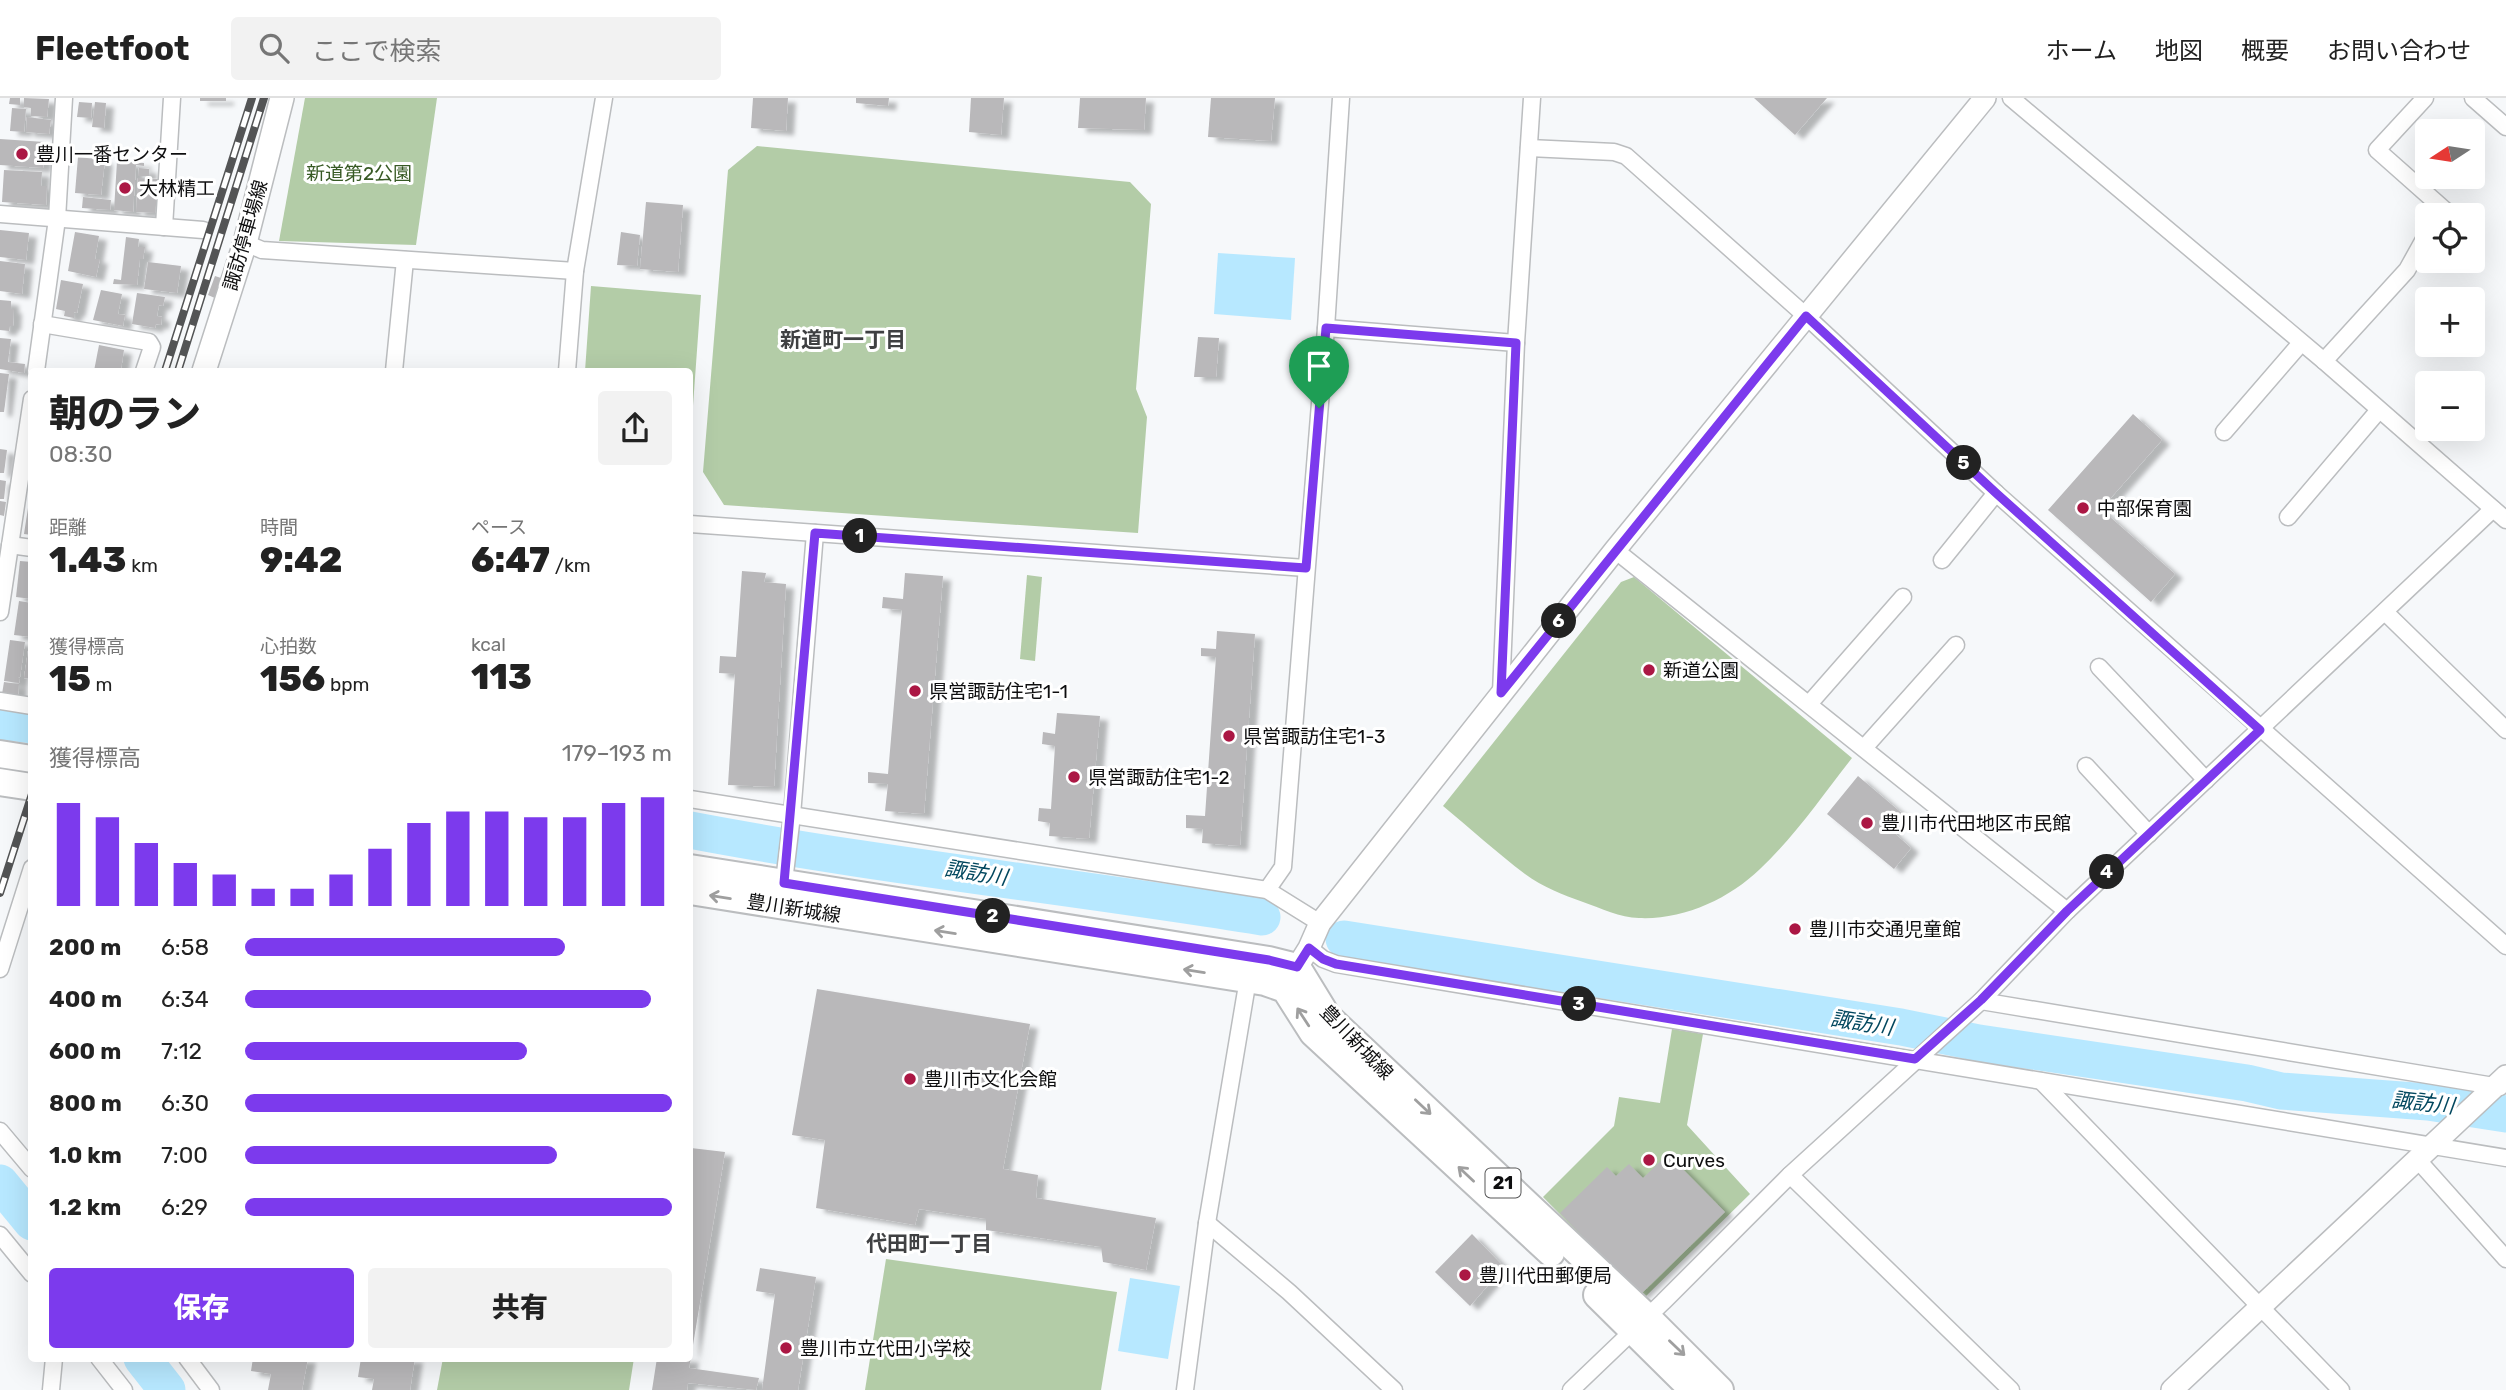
<!DOCTYPE html>
<html lang="ja">
<meta charset="utf-8">
<style>
:root{--surface:#fff;--page:#f2f2f2;--text:#222;--muted:#767676;--line:#e0e0e0;--accent:#7c3aed}
body{margin:0;font-family:Rubik,"Noto Sans JP",sans-serif;background:var(--page);color:var(--text);height:100vh;display:flex;flex-direction:column;font-size:26px;white-space:nowrap}
*{box-sizing:border-box;margin:0}
p{font-size:23px;color:var(--muted)}
.icon{flex:none;width:38px;height:38px;fill:none;stroke:currentColor;stroke-width:2;stroke-linecap:round;stroke-linejoin:round}
.map{position:relative;flex:1;overflow:hidden}
.details{position:absolute;left:28px;top:270px;width:665px;height:994px;display:flex;flex-direction:column;background:var(--surface);border-radius:7px;box-shadow:0 7px 28px #0002}
.details>*{flex:none}
.needle{width:46px;rotate:258deg}
.controls{position:absolute;left:2415px;top:21px;display:grid;gap:14px}
.controls a{display:grid;place-items:center;width:70px;height:70px;border-radius:7px;background:var(--surface);box-shadow:0 7px 28px #0002;font-size:35px}
.pin{position:absolute;display:grid;place-items:center;width:60px;height:60px;color:#fff;margin:-72px -30px;border-radius:50% 50% 50% 0;rotate:-45deg;box-shadow:0 0 7px #0007}
.pin .icon{rotate:45deg}
.km{position:absolute;width:35px;height:35px;margin:-18px;border-radius:50%;background:#222;color:#fff;font-size:19px;line-height:35px;text-align:center}
.round{display:grid;place-items:center;flex:none;width:74px;height:74px;border-radius:7px;background:var(--page)}
.head{display:flex;align-items:center;justify-content:space-between;height:119px;padding:0 21px}
h1{font-size:38px;font-weight:800;line-height:52px}
.stats{display:grid;grid-template-columns:repeat(3,1fr);gap:10px;height:119px;padding:7px 21px}
.stats div{display:grid;align-content:center}
.stats b{font-size:35px;font-weight:800}
.stats small{font-size:19px;font-weight:400}
.stats p{font-size:19px}
.chart{height:196px;padding:14px 21px}
.chart p{display:flex;justify-content:space-between}
.chart svg{width:100%;height:126px;margin-top:7px;stroke:var(--accent);stroke-width:6}
.button{display:flex;gap:14px;margin-top:auto;padding:14px 21px}
.button a{flex:1;height:80px;border-radius:7px;background:var(--accent);color:#fff;font-size:28px;font-weight:800;line-height:80px;text-align:center}
.button a+a{background:var(--page);color:var(--text)}
ul{padding:0 21px;list-style:none;font-size:23px}
li{display:grid;grid-template-columns:112px 84px 1fr;align-items:center;height:52px}
li i{height:18px;border-radius:9px;background:var(--accent)}
header{display:flex;align-items:center;gap:42px;box-sizing:border-box;height:98px;padding:0 35px;background:var(--surface);border-bottom:2px solid var(--line)}
header strong{font-size:33px}
nav{display:flex;gap:38px;margin-inline-start:auto;font-size:24px}
.search{width:490px;height:63px;background:var(--page);display:flex;align-items:center;gap:18px;box-sizing:border-box;padding:0 24px;border-radius:7px;color:var(--muted);font-size:26px}
.map>svg:first-child{display:block}
</style>
<header>
<strong>Fleetfoot</strong>
<div class="search"><svg class="icon" aria-label="search" viewBox="0 0 24 24"><circle cx="10" cy="10" r="6"/><path d="M15 15l6 6"/></svg>ここで検索</div>
<nav><a>ホーム</a><a>地図</a><a>概要</a><a>お問い合わせ</a></nav>
</header>
<div class="map">
<svg width="2506" height="1292" viewBox="0 0 2506 1292">
<defs>
<filter id="shadow"><feDropShadow dx="8" dy="4.5" stdDeviation="2" flood-color="#0004"/></filter>
</defs>
<rect width="100%" height="100%" fill="#f6f8fa"/>
<g fill="#b3cca7">
<polygon points="305,0 437,0 416,147 279,143"/>
<polygon points="757,48 1130,84 1151,106 1136,291 1147,319 1138,435 724,407 703,374 728,72"/>
<polygon points="591,188 701,197 690,349 690,273 585,273"/>
<polygon points="1027,477 1042,479 1035,563 1020,561"/>
<path d="M1634 479 1852 660C1823 697 1795 738 1760 771 1729 801 1683 822 1639 820 1620 820 1601 810 1583 804 1563 797 1543 789 1525 776 1497 755 1470 730 1443 708L1621 484Z"/>
<polygon points="1672,931 1703,936 1687,1027 1750,1096 1643,1201 1543,1099 1614,1028 1619,999 1660,1005"/>
<polygon points="886,1161 1117,1194 1101,1292 865,1292"/>
<polygon points="443,1260 634,1260 629,1292 437,1292"/>
</g>
<g fill="#b7e8ff">
<polygon points="1218,155 1295,160 1291,222 1214,216"/>
<polygon points="1130,1180 1180,1188 1168,1261 1118,1253"/>
</g>
<g fill="none" stroke-linecap="round" stroke-linejoin="round">
<g stroke="#b7e8ff" stroke-width="37">
<polyline points="0,623 32,627"/>
<path d="M690 732C879 768 1071 788 1262 819"/>
<polyline points="1344,841 1901,929 1979,945 2247,985 2281,993 2428,1004 2506,1016"/>
<polyline points="0,1085 32,1124"/>
<polyline points="142,1260 167,1292"/>
</g>
</g>
<g fill="#b9b8ba" filter="url(#shadow)">
<polygon points="10,0 20,0 20,7 9,6"/>
<polygon points="24,0 49,1 47,19 31,18 31,10 24,9"/>
<rect x="200" y="0" width="26" height="3"/>
<polygon points="753,0 788,0 786,33 751,30"/>
<polygon points="856,0 889,0 888,8 856,5"/>
<polygon points="971,0 1004,0 1001,37 969,34"/>
<polygon points="1080,0 1146,0 1144,32 1078,30"/>
<polygon points="1211,0 1275,0 1271,43 1208,39"/>
<polygon points="1754,0 1827,0 1795,37"/>
<polygon points="79,4 92,5 91,20 77,19"/>
<polygon points="95,4 106,5 104,30 92,29"/>
<polygon points="12,10 26,11 24,34 10,33"/>
<polygon points="27,19 51,22 49,36 26,34"/>
<polygon points="0,41 45,44 43,70 0,67"/>
<polygon points="78,59 105,62 101,97 75,95"/>
<polygon points="117,63 144,65 144,68 136,67 133,114 114,112"/>
<polygon points="139,70 149,71 149,78 138,78"/>
<polygon points="4,72 42,74 41,88 47,88 46,107 2,104"/>
<polygon points="138,80 159,81 155,115 136,114"/>
<polygon points="83,99 111,102 110,112 82,110"/>
<polygon points="646,104 683,107 678,174 640,171"/>
<polygon points="0,132 29,135 26,162 0,159"/>
<polygon points="75,134 99,138 95,161 100,161 96,179 68,173"/>
<polygon points="621,134 640,137 637,168 617,167"/>
<polygon points="126,139 139,141 138,149 145,149 143,161 140,161 137,187 113,186 114,181 121,182"/>
<polygon points="0,163 25,166 22,196 0,193"/>
<polygon points="148,164 181,168 177,195 144,191"/>
<polygon points="215,178 224,181 217,201 208,197"/>
<polygon points="61,182 83,186 77,215 74,214 74,220 64,218 65,213 56,211"/>
<polygon points="101,192 122,196 118,216 125,217 123,228 93,222"/>
<polygon points="137,195 165,199 163,208 159,207 157,218 162,219 161,227 156,226 155,230 132,226"/>
<polygon points="0,202 11,203 11,211 14,211 13,228 10,228 9,233 0,232"/>
<polygon points="1198,239 1219,240 1216,279 1194,279"/>
<polygon points="0,240 11,241 8,264 25,266 24,275 0,271"/>
<polygon points="99,247 124,252 121,271 118,273 94,273"/>
<polygon points="0,275 9,276 4,314 0,314"/>
<polygon points="2133,316 2162,342 2101,411 2175,476 2151,504 2048,412"/>
<polygon points="0,351 7,352 4,375 0,375"/>
<polygon points="0,382 6,383 4,401 0,401"/>
<polygon points="30,397 32,398 32,437 24,436"/>
<polygon points="0,403 6,404 4,418 0,417"/>
<polygon points="20,463 32,464 32,501 16,499"/>
<polygon points="742,473 766,475 764,484 786,486 774,689 728,687 735,576 719,575 720,558 736,559"/>
<polygon points="905,475 943,478 924,716 885,713 888,686 868,685 868,674 888,676 902,512 882,510 883,499 903,501"/>
<polygon points="19,503 32,505 32,539 14,537"/>
<polygon points="1217,533 1255,536 1240,748 1202,745 1203,731 1186,730 1186,717 1205,718 1216,559 1201,558 1201,550 1216,551"/>
<polygon points="10,542 25,544 20,579 18,579 20,580 19,585 4,583"/>
<polygon points="29,546 32,546 32,581 24,580"/>
<polygon points="4,584 19,586 18,598 2,596"/>
<polygon points="1057,615 1100,618 1089,741 1049,738 1050,725 1038,723 1039,710 1051,711 1055,648 1042,646 1043,634 1055,636"/>
<polygon points="1858,678 1904,717 1891,732 1911,750 1894,771 1827,716"/>
<polygon points="817,891 1030,926 1003,1071 1038,1077 1036,1100 1156,1120 1146,1172 1103,1164 1101,1149 986,1132 986,1121 919,1111 915,1127 816,1110 825,1042 792,1037"/>
<polygon points="691,1050 725,1054 691,1259 690,1060"/>
<polygon points="1668,1056 1725,1114 1640,1197 1560,1115 1607,1069 1616,1078 1629,1066 1643,1080"/>
<polygon points="1472,1136 1504,1169 1470,1208 1435,1174"/>
<polygon points="760,1170 816,1179 798,1292 762,1292 775,1196 756,1193"/>
<polygon points="253,1260 308,1260 302,1292 268,1292 271,1276 251,1273"/>
<polygon points="361,1260 415,1260 410,1292 372,1292 374,1281 358,1279"/>
<polygon points="657,1260 691,1260 689,1270 759,1280 756,1292 688,1285 687,1292 652,1292"/>
</g>
<g fill="none" stroke-linecap="round" stroke-linejoin="round">
<defs>
<g id="minor">
<polyline points="2011,0 2324,263 2506,422"/>
<polyline points="2425,0 2377,52 2447,114 2444,117"/>
<polyline points="2473,0 2506,29"/>
<polyline points="1529,50 1614,54 1626,58 1806,218 1996,395 2506,848"/>
<polyline points="0,116 203,132"/>
<polyline points="164,129 172,0"/>
<polyline points="245,145 262,152 575,173"/>
<polyline points="42,226 149,244 152,249 144,273"/>
<polyline points="1326,230 1516,245"/>
<polyline points="2324,263 2407,172 2427,136"/>
<polyline points="36,273 57,121 64,0"/>
<polyline points="394,273 405,162"/>
<polyline points="567,273 575,173 604,0"/>
<polyline points="2224,334 2301,245"/>
<polyline points="2288,419 2379,312"/>
<polyline points="690,426 1306,470"/>
<polyline points="10,447 32,450"/>
<polyline points="1615,452 2067,813"/>
<polyline points="1942,462 1996,395"/>
<polyline points="0,514 32,301"/>
<polyline points="2385,514 2506,632"/>
<polyline points="2099,569 2206,682"/>
<polyline points="1501,595 1516,245 1532,0"/>
<polyline points="0,603 32,608"/>
<polyline points="1809,606 1903,499"/>
<polyline points="1864,650 1956,547"/>
<polyline points="2086,668 2149,736"/>
<polyline points="690,701 1267,792 1320,825"/>
<polyline points="783,792 792,717 815,435"/>
<polyline points="1267,792 1283,769 1326,230 1341,0"/>
<polyline points="1309,850 1323,861 1336,866 2506,1060"/>
<polyline points="0,871 32,770"/>
<polyline points="1981,903 2500,989"/>
<polyline points="2041,983 2341,1292"/>
<polyline points="0,1033 32,1071"/>
<polyline points="2416,1060 2506,1161"/>
<polyline points="1790,1077 2011,1292"/>
<polyline points="1207,1125 1289,1194 1394,1292"/>
<polyline points="0,1137 32,1176"/>
<polyline points="99,1260 124,1292"/>
<polyline points="187,1260 211,1292"/>
<polyline points="51,1292 54,1260"/>
<polyline points="1185,1292 1207,1125 1248,881"/>
<polyline points="1571,1292 1663,1204 1790,1077 1981,903 2067,813 2493,411"/>
</g>
<g id="tertiary">
<polyline points="1289,882 1309,850 1320,825 1615,452 1985,0"/>
<polyline points="2172,1292 2506,978"/>
</g>
<polyline id="secondary" points="204,273 245,145 282,0"/>
<g id="primary">
<polyline points="0,656 32,661"/>
<polyline points="0,684 32,689"/>
<polyline points="690,770 1269,862 1297,869 1327,918 1647,1219 1720,1292"/>
<polyline points="690,793 1265,884 1285,891 1313,935 1551,1155"/>
<polyline points="1597,1197 1693,1292"/>
</g>
</defs>
<use href="#minor" stroke="#bbbdbf" stroke-width="19"/>
<use href="#tertiary" stroke="#bbbdbf" stroke-width="24"/>
<use href="#secondary" stroke="#bbbdbf" stroke-width="26"/>
<use href="#primary" stroke="#bbbdbf" stroke-width="30"/>
<use href="#minor" stroke="#fff" stroke-width="16"/>
<use href="#tertiary" stroke="#fff" stroke-width="21"/>
<use href="#secondary" stroke="#fff" stroke-width="23"/>
<use href="#primary" stroke="#fff" stroke-width="26"/>
<defs>
<g id="rail">
<polyline points="165,273 252,0"/>
<polyline points="178,273 264,0"/>
<polyline points="0,795 32,696"/>
</g>
</defs>
<use href="#rail" stroke="#535455" stroke-width="8"/>
<use href="#rail" stroke="#fff" stroke-width="5" stroke-dasharray="16" stroke-linecap="butt"/>
</g>
<defs><path id="oneway-shaft" d="M-6 0H5M1.5-3L5.5 0L1.5 3" fill="none" stroke-width="1.6" stroke-linecap="round" stroke-linejoin="round" transform="scale(1.75)"/></defs>
<g stroke="#9f9f9f">
<use href="#oneway-shaft" transform="translate(720 799) rotate(-171)"/>
<use href="#oneway-shaft" transform="translate(945 834) rotate(-171)"/>
<use href="#oneway-shaft" transform="translate(1194 873) rotate(-171)"/>
<use href="#oneway-shaft" transform="translate(1303 919) rotate(-123)"/>
<use href="#oneway-shaft" transform="translate(1423 1009) rotate(43)"/>
<use href="#oneway-shaft" transform="translate(1466 1076) rotate(-137)"/>
<use href="#oneway-shaft" transform="translate(1677 1250) rotate(44)"/>
</g>
<g fill="none" stroke-linecap="round" stroke-linejoin="round">
<defs>
<polygon id="route" points="1806,218 1996,395 2260,632 2067,813 1981,902 1915,961 1336,866 1323,861 1309,850 1297,869 1269,862 784,785 815,435 1306,470 1326,230 1516,245 1501,595"/>
</defs>
<use href="#route" stroke="#fff" stroke-width="14"/>
<use href="#route" stroke="#7c3aed" stroke-width="9"/>
</g>
<g fill="#ab1744" stroke="#fff" stroke-width="2.5">
<circle cx="22" cy="56" r="7"/>
<circle cx="125" cy="90" r="7"/>
<circle cx="2083" cy="410" r="7"/>
<circle cx="1649" cy="572" r="7"/>
<circle cx="915" cy="593" r="7"/>
<circle cx="1229" cy="638" r="7"/>
<circle cx="1074" cy="679" r="7"/>
<circle cx="1867" cy="725" r="7"/>
<circle cx="1795" cy="831" r="7"/>
<circle cx="910" cy="981" r="7"/>
<circle cx="1649" cy="1062" r="7"/>
<circle cx="1465" cy="1177" r="7"/>
<circle cx="786" cy="1250" r="7"/>
</g>
<g text-anchor="middle" stroke-width="6" stroke-linejoin="round" paint-order="stroke">
<rect fill="#fff" stroke="#565657" stroke-width="2" x="1485.5" y="1070.5" width="35" height="29" rx="5"/>
<g font-size="18" font-weight="bold" fill="#0e0e0f">
<text x="1503" y="1091">21</text>
</g>
<g font-size="19" fill="#0e0e0f" stroke="#fff" text-anchor="start">
<text x="36" y="63">豊川一番センター</text>
<text x="139" y="97">大林精工</text>
<text x="2097" y="417">中部保育園</text>
<text x="1663" y="579">新道公園</text>
<text x="929" y="600">県営諏訪住宅1-1</text>
<text x="1243" y="645">県営諏訪住宅1-3</text>
<text x="1088" y="686">県営諏訪住宅1-2</text>
<text x="1881" y="732">豊川市代田地区市民館</text>
<text x="1809" y="838">豊川市交通児童館</text>
<text x="924" y="988">豊川市文化会館</text>
<text x="1663" y="1069">Curves</text>
<text x="1479" y="1184">豊川代田郵便局</text>
<text x="800" y="1257">豊川市立代田小学校</text>
</g>
<g font-size="19" fill="#375924" stroke="#fff">
<text x="359" y="82">新道第2公園</text>
</g>
<g font-size="19" fill="#0e0e0f" stroke="#fff">
<text transform="translate(245 137) rotate(-74)" y="7">諏訪停車場線</text>
<text transform="translate(794 810) rotate(9)" y="7">豊川新城線</text>
<text transform="translate(1357 944) rotate(46)" y="7">豊川新城線</text>
</g>
<g font-size="21" font-weight="bold" fill="#3f4042" stroke="#fff">
<text x="843" y="249">新道町一丁目</text>
<text x="929" y="1153">代田町一丁目</text>
</g>
<g font-size="21" font-style="italic" fill="#03485f" stroke="#fff">
<text transform="translate(976 775) rotate(9)" y="7">諏訪川</text>
<text transform="translate(1862 925) rotate(9)" y="7">諏訪川</text>
<text transform="translate(2423 1005) rotate(6)" y="7">諏訪川</text>
</g>
</g>
</svg>
<div class="controls">
<a><svg class="needle" viewBox="-14 -14 28 28"><path d="M0-13l5 13h-10z" fill="#e53935"/><path d="M0 13l5-13h-10z" fill="#767676"/></svg></a>
<a><svg class="icon" aria-label="locate" viewBox="0 0 24 24"><circle cx="12" cy="12" r="6"/><path d="M12 2v4M12 18v4M2 12h4M18 12h4"/></svg></a>
<a>+</a>
<a>−</a>
</div>
<div class="pin" style="left:1319px;top:310px;background:#1e9e55"><svg class="icon" aria-label="arrive" viewBox="0 0 24 24"><path d="M6 21V4h12l-3 4 3 4H6"/></svg></div>
<b class="km" style="left:860px;top:438px">1</b>
<b class="km" style="left:993px;top:818px">2</b>
<b class="km" style="left:1579px;top:906px">3</b>
<b class="km" style="left:2107px;top:774px">4</b>
<b class="km" style="left:1964px;top:365px">5</b>
<b class="km" style="left:1559px;top:523px">6</b>
<section class="details">
<div class="head"><div><h1>朝のラン</h1><p>08:30</p></div><a class="round"><svg class="icon" aria-label="share" viewBox="0 0 24 24"><path d="M12 15V3M7 8l5-5 5 5M5 13v7h14v-7"/></svg></a></div>
<div class="stats">
<div><p>距離</p><b>1.43<small> km</small></b></div>
<div><p>時間</p><b>9:42</b></div>
<div><p>ペース</p><b>6:47<small> /km</small></b></div>
</div>
<div class="stats">
<div><p>獲得標高</p><b>15<small> m</small></b></div>
<div><p>心拍数</p><b>156<small> bpm</small></b></div>
<div><p>kcal</p><b>113</b></div>
</div>
<div class="chart"><p><span>獲得標高</span>179–193 m</p>
<svg viewBox="0 0 160 44" preserveAspectRatio="none"><path d="M5 44V8M15 44V13M25 44V22M35 44V29M45 44V33M55 44V38M65 44V38M75 44V33M85 44V24M95 44V15M105 44V11M115 44V11M125 44V13M135 44V13M145 44V8M155 44V6"/></svg>
</div>
<ul>
<li><b>200 m</b>6:58<i style="width:75%"></i></li>
<li><b>400 m</b>6:34<i style="width:95%"></i></li>
<li><b>600 m</b>7:12<i style="width:66%"></i></li>
<li><b>800 m</b>6:30<i style="width:100%"></i></li>
<li><b>1.0 km</b>7:00<i style="width:73%"></i></li>
<li><b>1.2 km</b>6:29<i style="width:100%"></i></li>
</ul>
<div class="button"><a>保存</a><a>共有</a></div>
</section>
</div>
